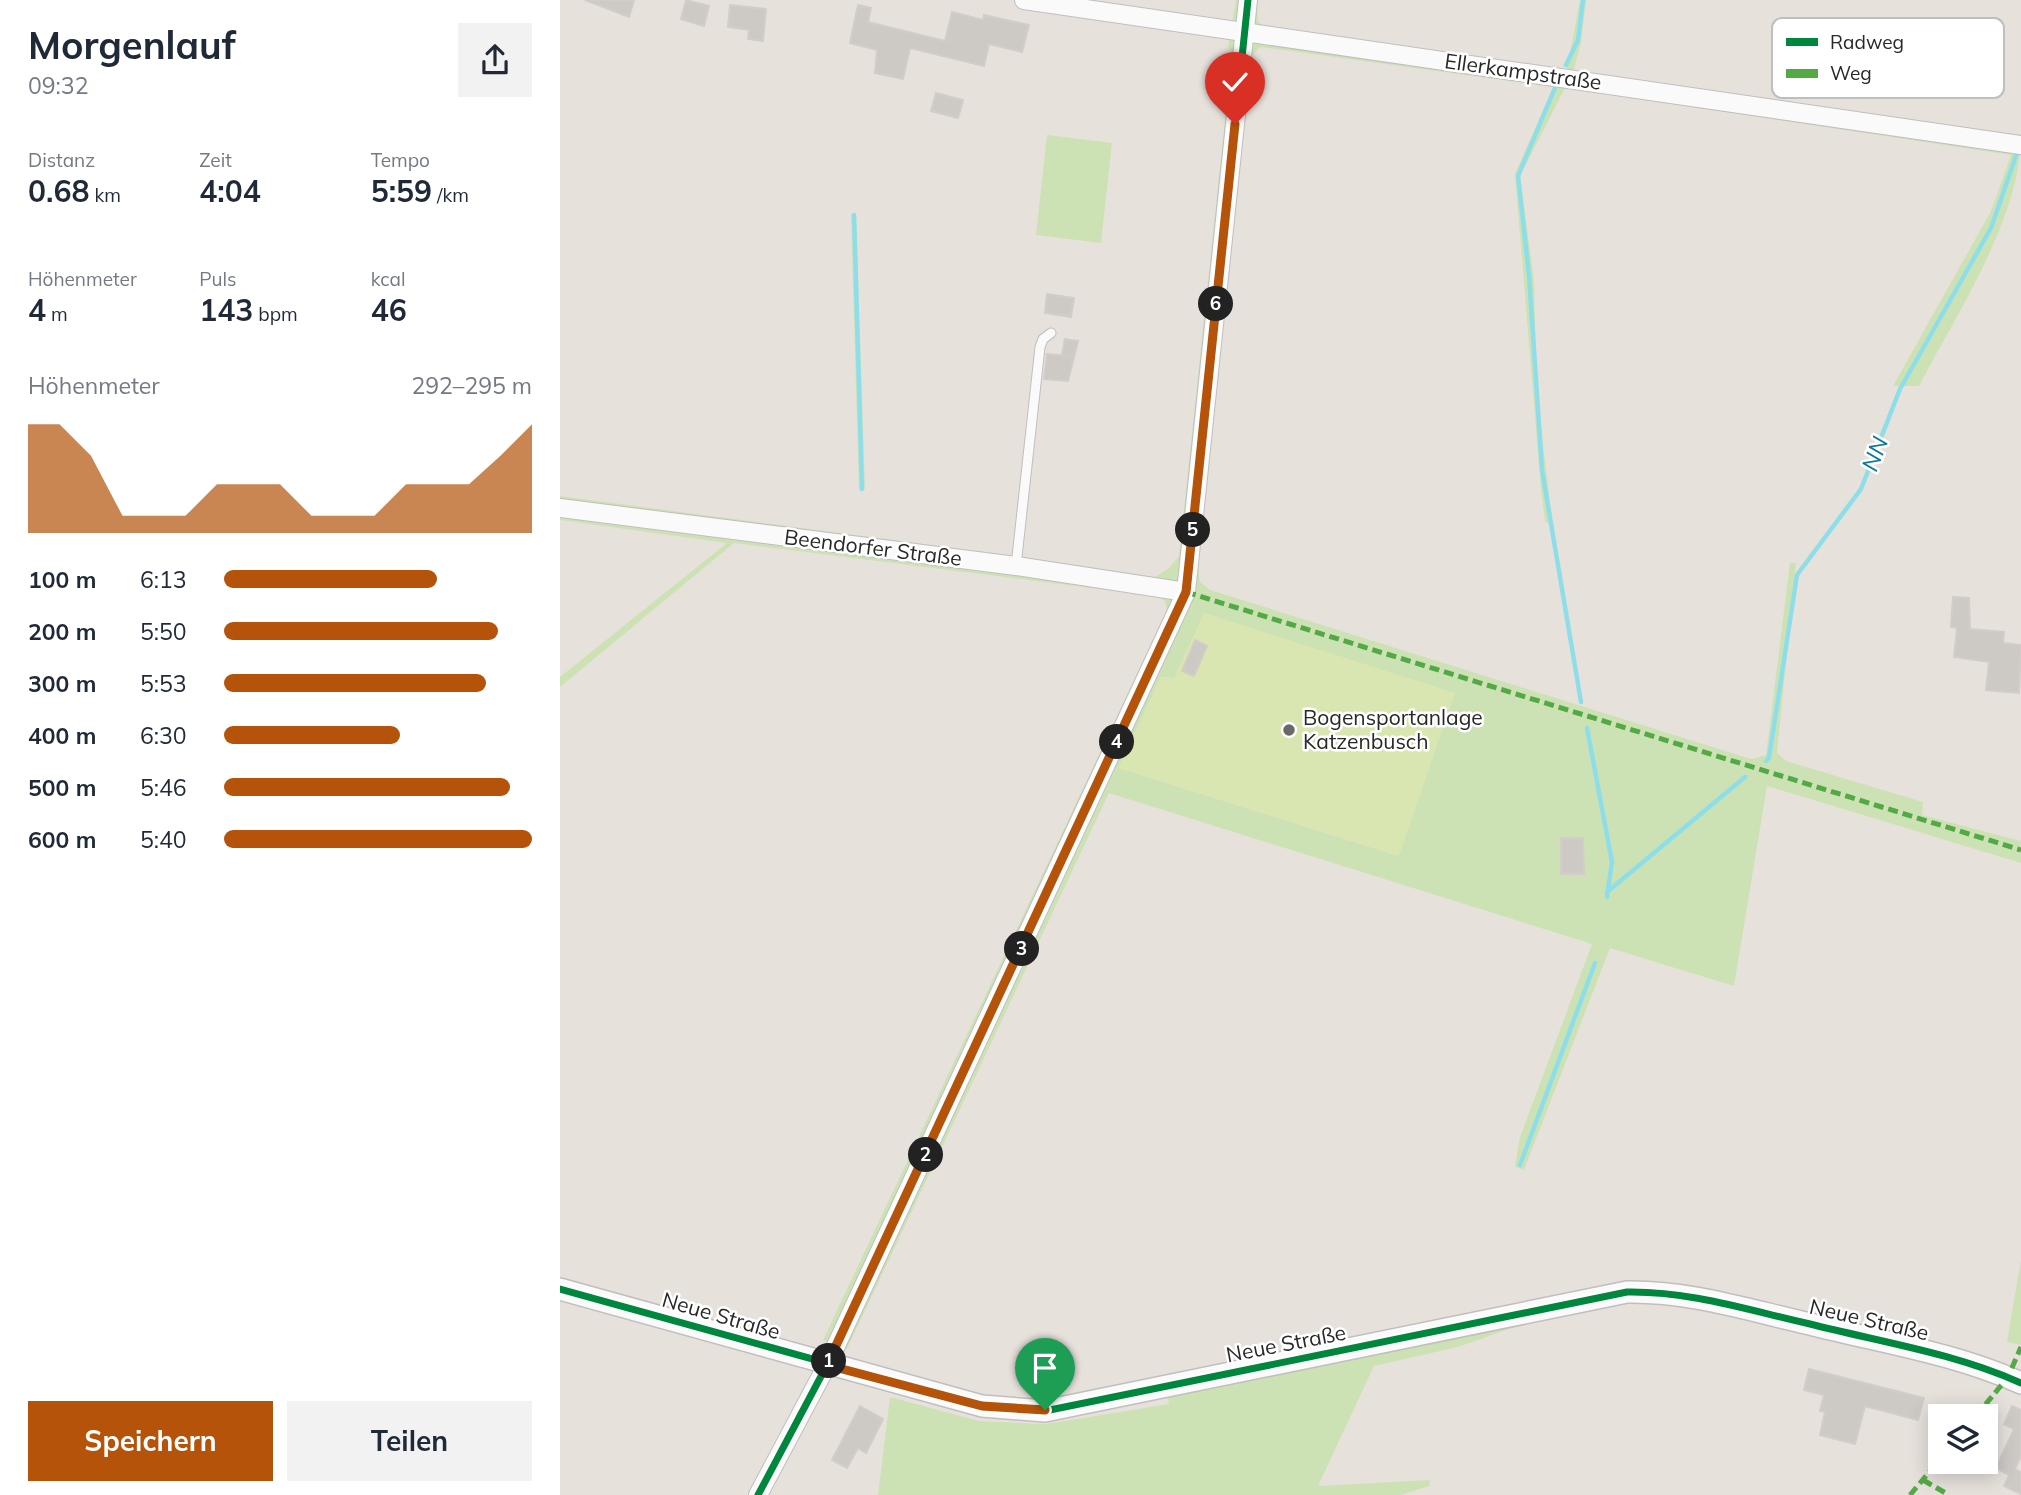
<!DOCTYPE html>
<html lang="de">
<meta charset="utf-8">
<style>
:root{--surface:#fff;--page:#f2f2f3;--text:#1f2937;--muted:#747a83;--accent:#b45309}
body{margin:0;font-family:Mulish,sans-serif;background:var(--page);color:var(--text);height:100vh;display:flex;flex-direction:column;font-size:26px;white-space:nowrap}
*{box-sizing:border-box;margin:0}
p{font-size:23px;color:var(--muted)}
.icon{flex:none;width:38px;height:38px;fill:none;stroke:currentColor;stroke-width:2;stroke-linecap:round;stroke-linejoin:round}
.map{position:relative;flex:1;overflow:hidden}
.drawer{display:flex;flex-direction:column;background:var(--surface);width:560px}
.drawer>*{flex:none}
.controls{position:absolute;left:1368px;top:1404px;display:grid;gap:14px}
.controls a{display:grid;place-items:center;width:70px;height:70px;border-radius:0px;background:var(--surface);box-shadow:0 4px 18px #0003;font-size:35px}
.pin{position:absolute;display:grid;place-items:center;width:60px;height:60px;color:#fff;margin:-72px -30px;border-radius:50% 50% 50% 0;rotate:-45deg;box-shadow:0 0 7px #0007}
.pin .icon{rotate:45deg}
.km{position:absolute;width:35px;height:35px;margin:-18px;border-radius:50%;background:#222;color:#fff;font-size:19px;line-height:35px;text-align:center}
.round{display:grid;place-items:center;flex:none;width:74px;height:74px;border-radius:0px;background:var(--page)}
.head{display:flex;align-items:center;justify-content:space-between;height:119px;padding:0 28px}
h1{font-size:38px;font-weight:700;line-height:52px}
.metrics{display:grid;grid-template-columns:repeat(3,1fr);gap:10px;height:119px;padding:7px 28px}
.metrics div{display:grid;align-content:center}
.metrics b{font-size:30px;font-weight:700}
.metrics small{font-size:19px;font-weight:400}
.metrics p{font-size:19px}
.chart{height:196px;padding:14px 28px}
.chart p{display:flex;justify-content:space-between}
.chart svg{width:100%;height:126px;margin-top:7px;fill:var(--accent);opacity:.7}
.cta{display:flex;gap:14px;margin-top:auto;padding:14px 28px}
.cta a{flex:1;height:80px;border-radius:0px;background:var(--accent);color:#fff;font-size:28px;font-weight:700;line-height:80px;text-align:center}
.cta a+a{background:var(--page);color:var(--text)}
ul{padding:0 28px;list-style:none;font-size:23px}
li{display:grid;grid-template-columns:112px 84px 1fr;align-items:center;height:52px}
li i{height:18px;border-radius:9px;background:var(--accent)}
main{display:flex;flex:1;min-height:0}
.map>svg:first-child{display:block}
</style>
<main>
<section class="drawer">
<div class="head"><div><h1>Morgenlauf</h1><p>09:32</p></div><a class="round"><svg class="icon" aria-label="share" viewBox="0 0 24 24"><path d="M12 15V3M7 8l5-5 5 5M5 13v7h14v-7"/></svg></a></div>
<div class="metrics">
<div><p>Distanz</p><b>0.68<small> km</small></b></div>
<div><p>Zeit</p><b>4:04</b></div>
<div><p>Tempo</p><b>5:59<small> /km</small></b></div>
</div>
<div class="metrics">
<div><p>Höhenmeter</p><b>4<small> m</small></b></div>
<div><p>Puls</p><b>143<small> bpm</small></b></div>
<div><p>kcal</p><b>46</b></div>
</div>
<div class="chart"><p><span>Höhenmeter</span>292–295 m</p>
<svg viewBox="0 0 160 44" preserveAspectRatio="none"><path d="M0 44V6L10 6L20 17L30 38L40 38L50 38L60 27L70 27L80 27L90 38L100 38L110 38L120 27L130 27L140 27L150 17L160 6V44z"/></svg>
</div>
<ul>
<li><b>100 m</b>6:13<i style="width:69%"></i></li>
<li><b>200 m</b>5:50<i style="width:89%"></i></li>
<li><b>300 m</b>5:53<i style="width:85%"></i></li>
<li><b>400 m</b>6:30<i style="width:57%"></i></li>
<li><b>500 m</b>5:46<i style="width:93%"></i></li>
<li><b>600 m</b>5:40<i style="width:100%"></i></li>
</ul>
<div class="cta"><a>Speichern</a><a>Teilen</a></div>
</section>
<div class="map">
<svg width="1461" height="1495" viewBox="0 0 1461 1495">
<rect width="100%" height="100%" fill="#e7e1dc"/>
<g fill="#cde2b4" fill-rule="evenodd">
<path d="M676 0H697L698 22 709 29 1002 70 1007 69 1020 0H1026L1021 43 1014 69 1017 72 1461 135C1461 218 1397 313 1359 386H1333L1431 211 1451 155 1005 88 960 176 974 281 977 394 993 527 985 521 981 489 955 174 993 87 700 47 692 55 637 561 640 582 650 590 1191 759 1206 755 1230 563H1236L1217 753 1226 761 1363 802 1362 815 1461 841V863L1207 786 1174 986 1050 948 964 1170 955 1167 960 1137 1032 944 549 793 287 1349 263 1340 607 610 605 601 596 596 174 543 0 687V677L167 543 0 520V496L462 557 595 577 609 568 619 556 672 53 668 47ZM601 677 614 678 839 856 559 768Z"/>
<polygon points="487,135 552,143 541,243 476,235"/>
<polygon points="296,214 305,489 299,489 291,215"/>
<polygon points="1461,1260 1461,1345 1447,1342"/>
<polygon points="969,1322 898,1347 814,1366 758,1486 870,1480 869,1486 841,1495 318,1495 330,1397 419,1421 486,1424 609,1404 607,1395"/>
</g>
<polygon fill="#dae6b1" points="644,613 895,693 839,856 559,768 601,677 614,678"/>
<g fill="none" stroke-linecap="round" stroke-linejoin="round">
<g stroke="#8edeea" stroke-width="4.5">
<polyline points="1006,65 1018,40 1023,0"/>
<polyline points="995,88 958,176 969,275 982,470 1021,702"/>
<polyline points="294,215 302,489"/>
<polyline points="1027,728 1052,862 1047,897"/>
<polyline points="1206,761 1209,758 1237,575 1301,489 1340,389 1431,228 1457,153"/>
<polyline points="1047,892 1185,777"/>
<polyline points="960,1165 1035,963"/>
</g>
</g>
<g fill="#cdcac6" stroke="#d2cdc8" stroke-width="2">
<polygon points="25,0 74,0 69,17"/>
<polygon points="126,0 149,6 144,26 121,19"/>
<polygon points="170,5 206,9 203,41 188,39 189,30 168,27"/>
<polygon points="298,5 311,8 308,22 385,41 392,12 423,20 424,15 469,25 462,52 429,44 424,66 350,48 343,79 315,73 317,50 290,43"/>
<polygon points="376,93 403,100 398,118 371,111"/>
<polygon points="487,294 514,298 511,317 485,313"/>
<polygon points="505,339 518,341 508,381 484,379 487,354 510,356 502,355"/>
<polygon points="1393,597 1409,598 1410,629 1444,632 1443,643 1461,645 1459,693 1426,690 1429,662 1394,657 1397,628 1391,627"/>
<polygon points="635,640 647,646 634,676 622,671"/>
<polygon points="1001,838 1023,838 1024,874 1001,874"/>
<polygon points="1249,1369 1364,1398 1358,1420 1305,1406 1295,1444 1260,1435 1265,1412 1260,1411 1264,1395 1244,1390"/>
<polygon points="300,1406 323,1419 306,1453 298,1448 287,1468 272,1460"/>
<polygon points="1452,1406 1461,1410 1461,1456 1455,1469 1461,1472 1461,1494 1444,1486 1449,1475 1436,1468 1454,1429 1444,1424"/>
</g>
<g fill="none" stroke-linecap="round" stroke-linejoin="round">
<defs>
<polyline id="service" points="456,566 480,347 483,339 491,333"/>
<g id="minor">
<polyline points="464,0 1461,145"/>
<polyline points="0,508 456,566 626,592"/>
<polyline points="198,1495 267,1365 626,592 688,0"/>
</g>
<path id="tertiary" d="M0 1289 422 1406 485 1411 1067 1292C1130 1291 1188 1310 1250 1324 1321 1342 1394 1353 1461 1383"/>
</defs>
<use href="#service" stroke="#c0bebe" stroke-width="11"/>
<use href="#minor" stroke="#c0bebe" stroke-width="20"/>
<use href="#tertiary" stroke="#c0bebe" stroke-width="24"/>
<use href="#service" stroke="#fbfafa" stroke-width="9"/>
<use href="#minor" stroke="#fbfafa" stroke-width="18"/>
<use href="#tertiary" stroke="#fbfafa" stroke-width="21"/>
<g stroke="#53aa44" stroke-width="5" stroke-dasharray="10 5" stroke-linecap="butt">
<polyline points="626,592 1461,850"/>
<polyline points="1416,1416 1448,1377 1461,1347"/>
<polyline points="1363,1480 1389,1495"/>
<polyline points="1350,1495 1381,1458"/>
</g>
<defs>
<g id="cycleway">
<path d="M0 1289 422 1406 485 1411 1067 1292C1130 1291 1188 1310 1250 1324 1321 1342 1394 1353 1461 1383"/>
<polyline points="198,1495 267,1365 626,592 688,0"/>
</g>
</defs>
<use href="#cycleway" stroke="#fff" stroke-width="11"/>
<use href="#cycleway" stroke="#00873e" stroke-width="7"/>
</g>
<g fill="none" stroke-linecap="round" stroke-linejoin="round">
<defs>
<polyline id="route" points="485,1410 422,1406 267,1365 626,592 675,124"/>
</defs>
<use href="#route" stroke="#fff" stroke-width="14"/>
<use href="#route" stroke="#b45309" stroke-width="9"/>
</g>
<circle fill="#6b6967" stroke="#fff" stroke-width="2.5" cx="729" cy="730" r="7"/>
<g text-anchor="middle" stroke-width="5" stroke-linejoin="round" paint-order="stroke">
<g font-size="21" fill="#282828" stroke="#fff">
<text transform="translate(963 72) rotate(8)" y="7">Ellerkampstraße</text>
<text transform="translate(313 548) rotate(7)" y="7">Beendorfer Straße</text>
<text transform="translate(161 1316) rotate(16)" y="7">Neue Straße</text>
<text transform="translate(1309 1320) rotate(13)" y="7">Neue Straße</text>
<text transform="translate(726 1344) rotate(-11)" y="7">Neue Straße</text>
</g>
<g font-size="21" fill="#282828" stroke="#fff" text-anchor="start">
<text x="743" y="725">Bogensportanlage<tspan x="743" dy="24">Katzenbusch</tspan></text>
</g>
<g font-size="23" font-style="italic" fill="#0b7999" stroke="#fff">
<text transform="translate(1315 454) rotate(-69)" y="8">NN</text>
</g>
</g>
<rect x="1212" y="18" width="232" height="80" rx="10" fill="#fff" stroke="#bebebe" stroke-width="2"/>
<rect x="1226" y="38" width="32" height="8" fill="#00873e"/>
<rect x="1226" y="69" width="32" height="9" fill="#53aa44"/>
<g font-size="19" fill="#282828">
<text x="1270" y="49">Radweg</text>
<text x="1270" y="80">Weg</text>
</g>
</svg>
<div class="controls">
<a><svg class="icon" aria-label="layers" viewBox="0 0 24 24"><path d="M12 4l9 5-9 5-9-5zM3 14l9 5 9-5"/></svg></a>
</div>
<div class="pin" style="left:485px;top:1410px;background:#1e9e55"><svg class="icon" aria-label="arrive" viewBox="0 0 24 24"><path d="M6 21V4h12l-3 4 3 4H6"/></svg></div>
<div class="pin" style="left:675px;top:124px;background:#d93025"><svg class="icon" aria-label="check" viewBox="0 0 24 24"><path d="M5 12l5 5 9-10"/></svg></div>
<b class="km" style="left:269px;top:1361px">1</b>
<b class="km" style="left:366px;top:1155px">2</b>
<b class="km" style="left:462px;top:949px">3</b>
<b class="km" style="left:557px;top:742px">4</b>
<b class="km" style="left:633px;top:530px">5</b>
<b class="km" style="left:656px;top:304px">6</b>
</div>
</main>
